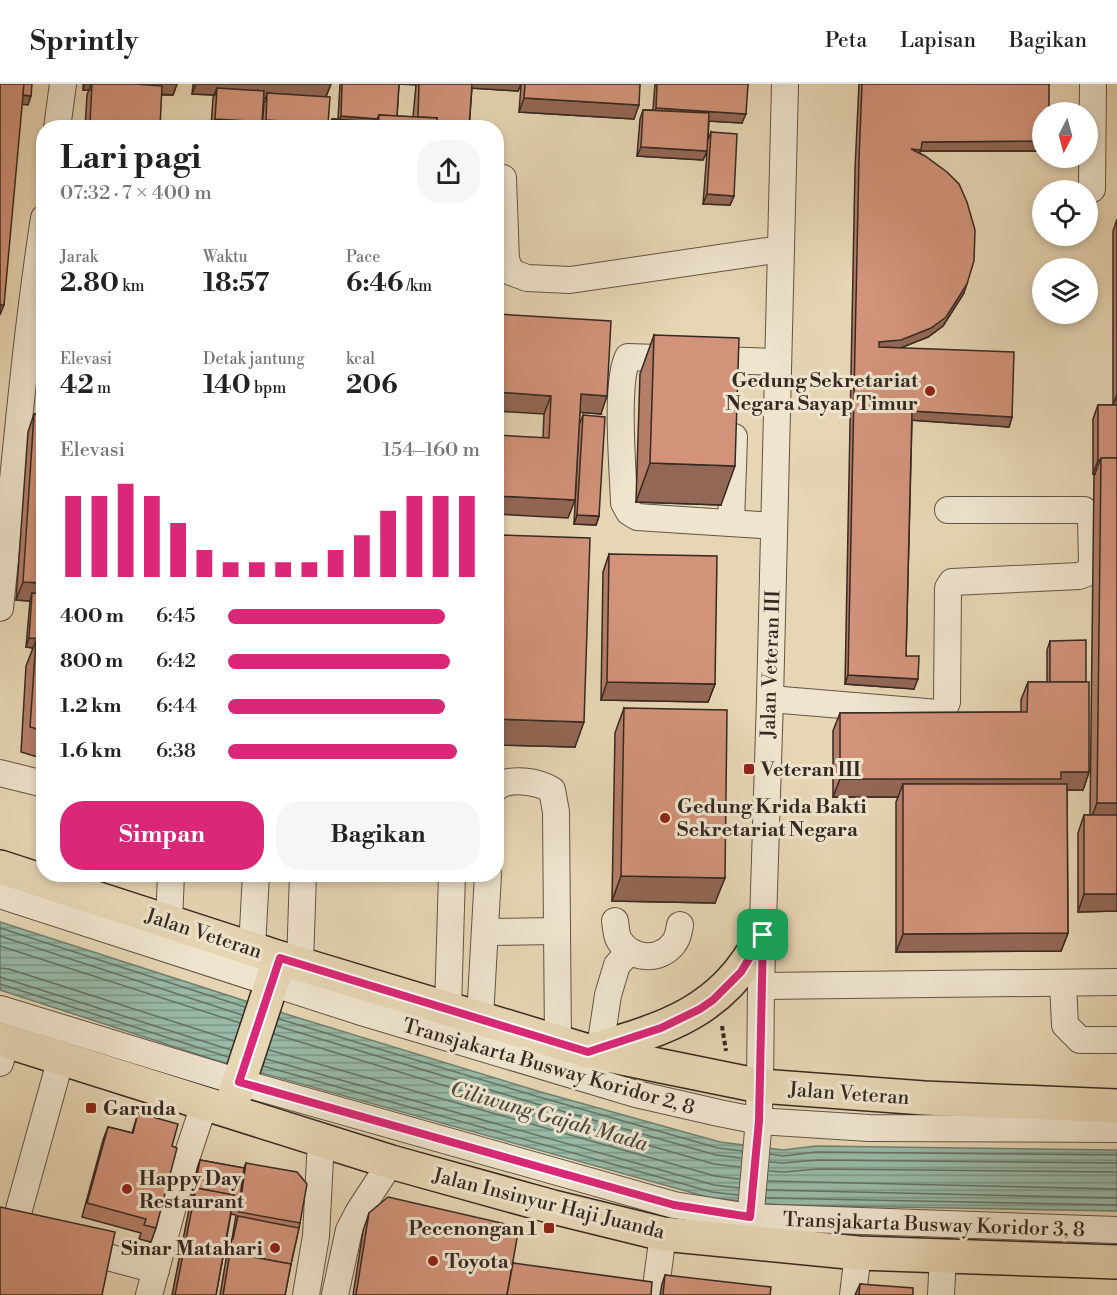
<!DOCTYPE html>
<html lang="id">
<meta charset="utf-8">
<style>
:root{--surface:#fff;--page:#f6f6f6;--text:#222;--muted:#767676;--line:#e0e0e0;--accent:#db2777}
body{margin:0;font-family:"Libre Bodoni",serif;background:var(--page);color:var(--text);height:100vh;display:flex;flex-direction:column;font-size:22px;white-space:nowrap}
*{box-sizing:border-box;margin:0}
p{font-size:20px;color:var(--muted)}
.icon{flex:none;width:33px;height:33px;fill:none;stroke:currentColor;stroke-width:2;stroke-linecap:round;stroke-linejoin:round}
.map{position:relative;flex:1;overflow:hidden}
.drawer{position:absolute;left:36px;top:36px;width:468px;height:762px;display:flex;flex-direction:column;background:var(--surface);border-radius:24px;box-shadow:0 3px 9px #0003}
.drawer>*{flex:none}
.needle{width:39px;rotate:186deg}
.fabs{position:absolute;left:1032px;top:18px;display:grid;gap:12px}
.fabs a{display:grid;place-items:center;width:66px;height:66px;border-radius:50%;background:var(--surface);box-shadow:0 3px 9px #0003;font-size:30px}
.pin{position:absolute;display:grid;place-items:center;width:51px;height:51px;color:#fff;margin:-26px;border-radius:12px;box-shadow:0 3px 9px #0006}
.round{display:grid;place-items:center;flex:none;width:63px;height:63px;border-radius:24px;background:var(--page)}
.summary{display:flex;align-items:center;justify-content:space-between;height:102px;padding:0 24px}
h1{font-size:33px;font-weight:700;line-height:45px}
.stats{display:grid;grid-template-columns:repeat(3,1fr);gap:9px;height:102px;padding:6px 24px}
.stats div{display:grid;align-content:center}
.stats b{font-size:26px;font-weight:700}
.stats small{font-size:16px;font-weight:400}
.stats p{font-size:16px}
.chart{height:168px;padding:12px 24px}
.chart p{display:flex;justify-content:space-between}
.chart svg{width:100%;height:108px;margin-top:6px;stroke:var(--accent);stroke-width:6}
.primary-button{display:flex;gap:12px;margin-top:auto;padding:12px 24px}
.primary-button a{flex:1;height:69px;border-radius:24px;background:var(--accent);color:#fff;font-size:24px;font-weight:700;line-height:69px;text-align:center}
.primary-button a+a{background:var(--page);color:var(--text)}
ul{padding:0 24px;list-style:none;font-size:20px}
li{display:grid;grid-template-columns:96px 72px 1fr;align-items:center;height:45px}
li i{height:15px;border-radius:8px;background:var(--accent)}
header{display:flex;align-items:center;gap:36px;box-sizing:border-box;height:84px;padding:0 30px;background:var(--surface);border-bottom:2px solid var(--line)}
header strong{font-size:28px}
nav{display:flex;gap:33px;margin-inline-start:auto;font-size:21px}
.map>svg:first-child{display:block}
</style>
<header>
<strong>Sprintly</strong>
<nav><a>Peta</a><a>Lapisan</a><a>Bagikan</a></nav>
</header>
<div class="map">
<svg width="1117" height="1211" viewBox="0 0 1117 1211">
<defs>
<pattern id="water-rules" width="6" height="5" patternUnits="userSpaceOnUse" patternTransform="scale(1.5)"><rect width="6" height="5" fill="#98baa7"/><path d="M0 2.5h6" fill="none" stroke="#7d9788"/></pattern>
</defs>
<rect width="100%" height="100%" fill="#e7d6b4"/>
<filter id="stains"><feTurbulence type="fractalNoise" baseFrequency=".00333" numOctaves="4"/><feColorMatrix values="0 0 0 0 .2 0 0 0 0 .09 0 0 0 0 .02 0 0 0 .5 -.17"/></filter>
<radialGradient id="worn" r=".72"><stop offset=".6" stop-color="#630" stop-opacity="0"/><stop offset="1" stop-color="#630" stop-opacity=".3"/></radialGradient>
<polygon fill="url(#water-rules)" stroke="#708072" stroke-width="1.5" points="0,838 289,931 541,1008 720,1058 783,1066 816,1062 1117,1066 1117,1127 780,1121 711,1114 212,975 0,906"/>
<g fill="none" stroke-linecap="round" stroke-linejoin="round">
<g stroke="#667264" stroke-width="1.5">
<polyline points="0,844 245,923"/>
<polyline points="0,852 242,931"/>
<polyline points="0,862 240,939"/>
<polyline points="0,884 9,885 234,957"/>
<polyline points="0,893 231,966"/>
<polyline points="0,900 228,973"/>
<polyline points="279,935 539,1013 718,1064 742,1067"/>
<polyline points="277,942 537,1020 716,1071 741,1074"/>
<polyline points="274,950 535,1029 714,1080 740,1083"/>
<polyline points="269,966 715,1092 739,1095"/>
<polyline points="266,975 714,1101 739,1104"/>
<polyline points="263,982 712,1108 738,1111"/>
<polyline points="770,1070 783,1072 816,1068 1117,1071"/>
<polyline points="770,1078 783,1079 817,1076 1117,1079"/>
<polyline points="769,1087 784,1088 817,1085 1117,1088"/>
<polyline points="768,1097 1117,1105"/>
<polyline points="767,1106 1117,1114"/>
<polyline points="766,1114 1117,1121"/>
</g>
<defs>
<g id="minor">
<polyline points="57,44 63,0"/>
<polyline points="503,94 506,176 511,188 527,194 570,196 781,165"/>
<polyline points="1092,105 1093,0"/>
<polyline points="731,439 734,353"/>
<path d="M774 442 637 433 629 428 624 419C623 386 615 298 628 273L778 278"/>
<path d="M0 524C14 394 24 263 44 134"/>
<polyline points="770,615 938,629 944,625 947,618 948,504 952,498 1079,492 1087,489 1092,481 1091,432 1084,426 948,426"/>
<polyline points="0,689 44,700"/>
<path d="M496 704C509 692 539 698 552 706L556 728 558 959"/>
<polyline points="0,811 358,927 636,1010 719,1029 759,1037 869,1044 1117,1045"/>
<path d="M615 837C616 843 616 851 619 856 631 876 660 878 674 859 678 854 679 847 680 841"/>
<polyline points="169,838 171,790"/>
<polyline points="485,848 556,847"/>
<polyline points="252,864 256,790"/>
<polyline points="300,879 303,790"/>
<polyline points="1063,899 1065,941 1080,956 1117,956"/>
<polyline points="761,902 1117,898"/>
<polyline points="448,924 452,790"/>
<polyline points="0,925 239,998 674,1121 750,1133 1117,1146"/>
<polyline points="480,934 488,790"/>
<polyline points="600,964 608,911 617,881 629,868"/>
<polyline points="0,979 6,956"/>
<polyline points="37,1153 23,1145 18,1129 61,974"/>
<polyline points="748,1159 758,1047 760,1002 761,902 770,615 785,0"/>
<polyline points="78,1165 156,1186"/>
<polyline points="149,1211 185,1078 205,1018"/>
<polyline points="306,1211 316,1152 321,1056"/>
<polyline points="335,1211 349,1146 359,1127 391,1078"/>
<polyline points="655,1211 663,1150"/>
<polyline points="853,1211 858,1169"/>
<polyline points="941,1211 943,1171"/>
</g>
<g id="major">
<polyline points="0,783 280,874 588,967 760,1002 924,1014 1117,1022"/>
<polyline points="0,955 391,1078 553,1123 663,1150 858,1169 1117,1178"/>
<path d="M589 967C668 944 723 928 763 851"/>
<polyline points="230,1026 280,874"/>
</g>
</defs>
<use href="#minor" stroke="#625446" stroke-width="28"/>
<use href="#major" stroke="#352922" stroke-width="36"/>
<polyline stroke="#352922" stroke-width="4" stroke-dasharray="4.5 3" stroke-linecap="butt" points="722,942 726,967"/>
<use href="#minor" stroke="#efe4ce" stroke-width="26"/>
<use href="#major" stroke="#e7d6b4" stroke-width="33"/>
</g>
<g fill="#b57e69" stroke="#352922" stroke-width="1.5" fill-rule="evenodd">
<polygon points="83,0 177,0 173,11 161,11 159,44 85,44 87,11 89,6 83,6"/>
<polygon points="193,0 331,0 326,13 327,44 262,44 264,19 266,14 263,14 262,38 260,44 211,44 213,14 214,11 192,10"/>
<path d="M340 0H640L634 35 519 28 521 1 518 7 472 4 469 44H328L332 35H338ZM399 0 416 1 413 33 397 32Z"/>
<polygon points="655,0 748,0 742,39 709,37 708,56 711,48 734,112 730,121 703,120 707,68 703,76 637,72 640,35 643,26 653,26"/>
<polygon points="859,0 1049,0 1042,28 1042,67 920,67 920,69 964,209 943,242 928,253 902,263 1012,333 1009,343 912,336 906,572 914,605 845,600 855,85"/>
<polygon points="1117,135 1117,827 1078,828 1078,749 1084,731 1090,731 1094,392 1095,390 1093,390 1093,335 1098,321 1113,321 1113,147"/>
<polygon points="496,230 601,330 580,328 568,434 543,354 544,330"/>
<polygon points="654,251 721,421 636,418 640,290"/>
<polygon points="34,330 44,330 44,675 21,668 26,582 33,564 26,563 30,517 16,516 28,348"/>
<polygon points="583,331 599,432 596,441 574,440 579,341"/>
<polygon points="499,451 575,663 496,661 496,457"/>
<polygon points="609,470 715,600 708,618 601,616 603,488"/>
<polygon points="1050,557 1086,598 1089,688 1083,706 1067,706 1068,849 1061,867 896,868 896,718 898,713 833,713 833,647 840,629 1021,628 1021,616 1028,598 1047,598 1047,566"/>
<polygon points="624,624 715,819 612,817 615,649"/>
<polygon points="138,1029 172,1062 156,1144 151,1158 139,1155 141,1149 82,1133 103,1056 108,1043 132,1049"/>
<polygon points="200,1076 244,1084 246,1079 300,1139 291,1180 285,1211 220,1211 228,1164 232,1155 236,1131 231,1130 216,1211 172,1211 197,1085"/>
<polygon points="369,1129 513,1179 651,1211 353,1211 363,1147"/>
<polygon points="665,1191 770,1211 660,1211 662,1200"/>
<polygon points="860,1200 913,1211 855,1211"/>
</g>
<g fill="#936755" stroke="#352922" stroke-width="1.5">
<polygon points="85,0 91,0 89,6 83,6"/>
<polygon points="92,0 177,0 173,11 91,6"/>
<polygon points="196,0 331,0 324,17 267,9 266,14 216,11 217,4 214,11 192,10"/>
<polygon points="419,0 521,0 518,7 419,1"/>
<polygon points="0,9 31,12 28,21 0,18"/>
<polygon points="524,14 639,21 634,35 519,28"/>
<polygon points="656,24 746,30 742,39 653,34"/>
<polygon points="341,32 377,35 374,44 337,42"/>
<polygon points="215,35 262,38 260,44 212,44"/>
<polygon points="266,36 328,40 327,44 263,44"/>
<polygon points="90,38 160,42 159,44 88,44"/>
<polygon points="1042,57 1042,67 920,67 917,75 911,65 922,58"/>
<polygon points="641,63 707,67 703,76 637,72"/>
<polygon points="707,110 734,112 730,121 703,120"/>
<polygon points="967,200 964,209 943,242 928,253 898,265 875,268 879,258"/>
<polygon points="0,221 4,221 0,231"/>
<polygon points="496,308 551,312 544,330 496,327"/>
<polygon points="581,310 607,312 601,330 575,328"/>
<polygon points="1117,310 1117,321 1113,321"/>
<polygon points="912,327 1012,333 1009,343 909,336"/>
<polygon points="1098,376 1100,376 1095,390 1093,390"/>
<polygon points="650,379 735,382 721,421 636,418"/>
<polygon points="496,412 575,416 568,434 496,430"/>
<polygon points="577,431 599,432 596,441 574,440"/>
<polygon points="23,498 44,499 44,518 32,509 30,517 16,516"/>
<polygon points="29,554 44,555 44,565 36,557 33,564 26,563"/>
<polygon points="848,591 918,595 914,605 845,600"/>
<polygon points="607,598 715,600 708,618 601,616"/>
<polygon points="496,635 584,638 575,663 496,661"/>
<polygon points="1061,688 1089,688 1083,706 1057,706 903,700 898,713 833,713 840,695"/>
<polygon points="1097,719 1117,719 1117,737 1090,737"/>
<polygon points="621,792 725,794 715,819 612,817"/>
<polygon points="1084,810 1117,810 1117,827 1078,828"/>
<polygon points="1068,849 1061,867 896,868 903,850"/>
</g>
<g fill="#d2937a" stroke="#352922" stroke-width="1.5">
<polygon points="0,0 24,0 4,221 0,221"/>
<polygon points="24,0 32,0 31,12 23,11"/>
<polygon points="92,0 135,0 162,2 160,42 90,38"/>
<polygon points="342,0 399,0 397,32 379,31 377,35 341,32"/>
<polygon points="419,0 472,0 469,44 437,44 437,34 418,33"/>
<polygon points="525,0 640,0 639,21 524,14"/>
<polygon points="657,0 748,0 746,30 656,24"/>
<polygon points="862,0 1049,0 1049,28 1042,28 1042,57 922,58 921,66 911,65 925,72 947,88 959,100 967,118 975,146 974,177 967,200 946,233 931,244 901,256 879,258 879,263 1014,268 1012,333 912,327 906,572 919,572 918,595 848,591 859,75"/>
<polygon points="217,4 264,7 262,38 215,35"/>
<polygon points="267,9 330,13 328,40 266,36"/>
<polygon points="643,26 709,29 707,67 641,63"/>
<polygon points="379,31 437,34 437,44 378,44"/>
<polygon points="332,35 365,37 365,44 331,44"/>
<polygon points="711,48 737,50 734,112 707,110"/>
<polygon points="496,230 611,237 607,312 581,310 575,416 496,412 496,351 549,354 551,312 496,308"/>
<polygon points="654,251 739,254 735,382 650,379"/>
<polygon points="1098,321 1117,321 1117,374 1101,374 1101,376 1098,376"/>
<polygon points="34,330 44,330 44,499 23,498"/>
<polygon points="583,331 605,333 599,432 577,431"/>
<polygon points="1101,374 1117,374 1117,719 1097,719"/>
<polygon points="499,451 590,454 584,638 496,635 496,519"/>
<polygon points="609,470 717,472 715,600 607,598"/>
<polygon points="32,509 44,510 44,555 29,554"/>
<polygon points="1086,556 1086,598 1050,598 1050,557"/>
<polygon points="36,557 44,557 44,647 30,643"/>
<polygon points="1028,598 1089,598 1089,688 1061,688 1061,695 840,695 840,629 1027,628"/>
<polygon points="624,624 727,626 725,794 621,792"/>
<polygon points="903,700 1067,700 1068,849 903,850"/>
<rect x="1084" y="731" width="33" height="79"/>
<polygon points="138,1029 178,1040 172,1062 177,1064 156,1144 144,1141 146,1135 87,1119 108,1043 133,1049"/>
<polygon points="200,1076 244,1084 239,1121 233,1120 234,1111 196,1104 193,1113"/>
<polygon points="246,1079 297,1088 307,1100 300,1139 239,1128"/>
<polygon points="196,1104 234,1111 216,1211 175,1211"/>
<polygon points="388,1113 519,1143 507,1211 356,1211 369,1129"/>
<polygon points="0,1123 115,1148 102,1211 0,1211"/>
<polygon points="238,1132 299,1144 291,1180 230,1169 228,1174 232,1155 233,1155"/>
<polygon points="230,1169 291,1180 285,1211 223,1211"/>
<polygon points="513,1179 652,1198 651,1211 507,1211"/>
<polygon points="665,1191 771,1203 770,1211 663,1211"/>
<polygon points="860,1200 913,1204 913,1211 859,1211"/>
</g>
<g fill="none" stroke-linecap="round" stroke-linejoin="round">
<defs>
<polygon id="route" points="763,851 759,1037 750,1133 674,1121 239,998 280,874 588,968 661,944 700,925 713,916 741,888"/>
</defs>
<use href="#route" stroke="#fff" stroke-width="12"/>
<use href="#route" stroke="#db2777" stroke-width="8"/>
</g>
<g fill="#8f2418" stroke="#efe4ce" stroke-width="2">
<circle cx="930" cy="307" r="6"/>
<rect x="743" y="679" width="12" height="12" rx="3"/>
<circle cx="665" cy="734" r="6"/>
<rect x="85" y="1018" width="12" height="12" rx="3"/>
<circle cx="127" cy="1105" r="6"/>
<rect x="543" y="1138" width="12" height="12" rx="3"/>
<circle cx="275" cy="1164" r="6"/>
<circle cx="433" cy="1177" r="6"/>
</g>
<g text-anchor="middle" stroke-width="6" stroke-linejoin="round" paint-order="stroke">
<g font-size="20" font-weight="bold" fill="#352922" stroke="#efe4ce" text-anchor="start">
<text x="918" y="303" text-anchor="end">Gedung Sekretariat<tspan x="918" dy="23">Negara Sayap Timur</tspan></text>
<text x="761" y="692">Veteran III</text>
<text x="677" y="729">Gedung Krida Bakti<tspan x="677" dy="23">Sekretariat Negara</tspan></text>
<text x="103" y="1031">Garuda</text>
<text x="139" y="1101">Happy Day<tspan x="139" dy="23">Restaurant</tspan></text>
<text x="537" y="1151" text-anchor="end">Pecenongan 1</text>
<text x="263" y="1171" text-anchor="end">Sinar Matahari</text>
<text x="445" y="1184">Toyota</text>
</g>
<g font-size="20" fill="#352922" stroke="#efe4ce">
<text transform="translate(770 580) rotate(-88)" y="7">Jalan Veteran III</text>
<text transform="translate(204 849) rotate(18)" y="7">Jalan Veteran</text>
<text transform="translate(549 982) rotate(16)" y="7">Transjakarta Busway Koridor 2, 8</text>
<text transform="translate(849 1009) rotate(4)" y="7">Jalan Veteran</text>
<text transform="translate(549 1119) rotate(14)" y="7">Jalan Insinyur Haji Juanda</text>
<text transform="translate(934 1140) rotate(2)" y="7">Transjakarta Busway Koridor 3, 8</text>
</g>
<g font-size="21" font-style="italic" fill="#4e4d43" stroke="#efe4ce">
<text transform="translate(549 1032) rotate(16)" y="7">Ciliwung Gajah Mada</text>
</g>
</g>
<rect width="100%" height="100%" filter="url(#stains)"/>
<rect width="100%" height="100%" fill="url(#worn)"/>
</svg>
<div class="fabs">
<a><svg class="needle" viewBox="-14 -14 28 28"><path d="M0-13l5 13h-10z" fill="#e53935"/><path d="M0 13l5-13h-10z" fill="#767676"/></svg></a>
<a><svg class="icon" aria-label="locate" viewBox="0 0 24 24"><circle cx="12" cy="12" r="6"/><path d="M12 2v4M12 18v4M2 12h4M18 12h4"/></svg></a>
<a><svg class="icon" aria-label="layers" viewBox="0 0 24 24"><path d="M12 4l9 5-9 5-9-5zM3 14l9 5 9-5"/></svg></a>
</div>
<div class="pin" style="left:763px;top:851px;background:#1e9e55"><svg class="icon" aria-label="arrive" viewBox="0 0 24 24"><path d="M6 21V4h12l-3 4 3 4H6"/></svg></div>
<section class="drawer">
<div class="summary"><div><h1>Lari pagi</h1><p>07:32 · 7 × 400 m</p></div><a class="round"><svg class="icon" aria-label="share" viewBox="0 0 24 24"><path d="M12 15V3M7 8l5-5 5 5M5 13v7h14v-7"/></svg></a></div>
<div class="stats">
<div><p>Jarak</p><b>2.80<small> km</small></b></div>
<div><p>Waktu</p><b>18:57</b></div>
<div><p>Pace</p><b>6:46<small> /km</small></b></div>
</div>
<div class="stats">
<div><p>Elevasi</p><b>42<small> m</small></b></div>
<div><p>Detak jantung</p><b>140<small> bpm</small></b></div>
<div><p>kcal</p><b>206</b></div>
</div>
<div class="chart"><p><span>Elevasi</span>154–160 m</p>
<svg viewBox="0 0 160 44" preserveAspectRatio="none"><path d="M5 44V11M15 44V11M25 44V6M35 44V11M45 44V22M55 44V33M65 44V38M75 44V38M85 44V38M95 44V38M105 44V33M115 44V27M125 44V17M135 44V11M145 44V11M155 44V11"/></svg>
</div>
<ul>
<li><b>400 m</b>6:45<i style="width:86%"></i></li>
<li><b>800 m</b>6:42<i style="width:88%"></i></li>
<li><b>1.2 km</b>6:44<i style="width:86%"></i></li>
<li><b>1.6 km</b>6:38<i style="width:91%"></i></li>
</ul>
<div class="primary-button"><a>Simpan</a><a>Bagikan</a></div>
</section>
</div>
